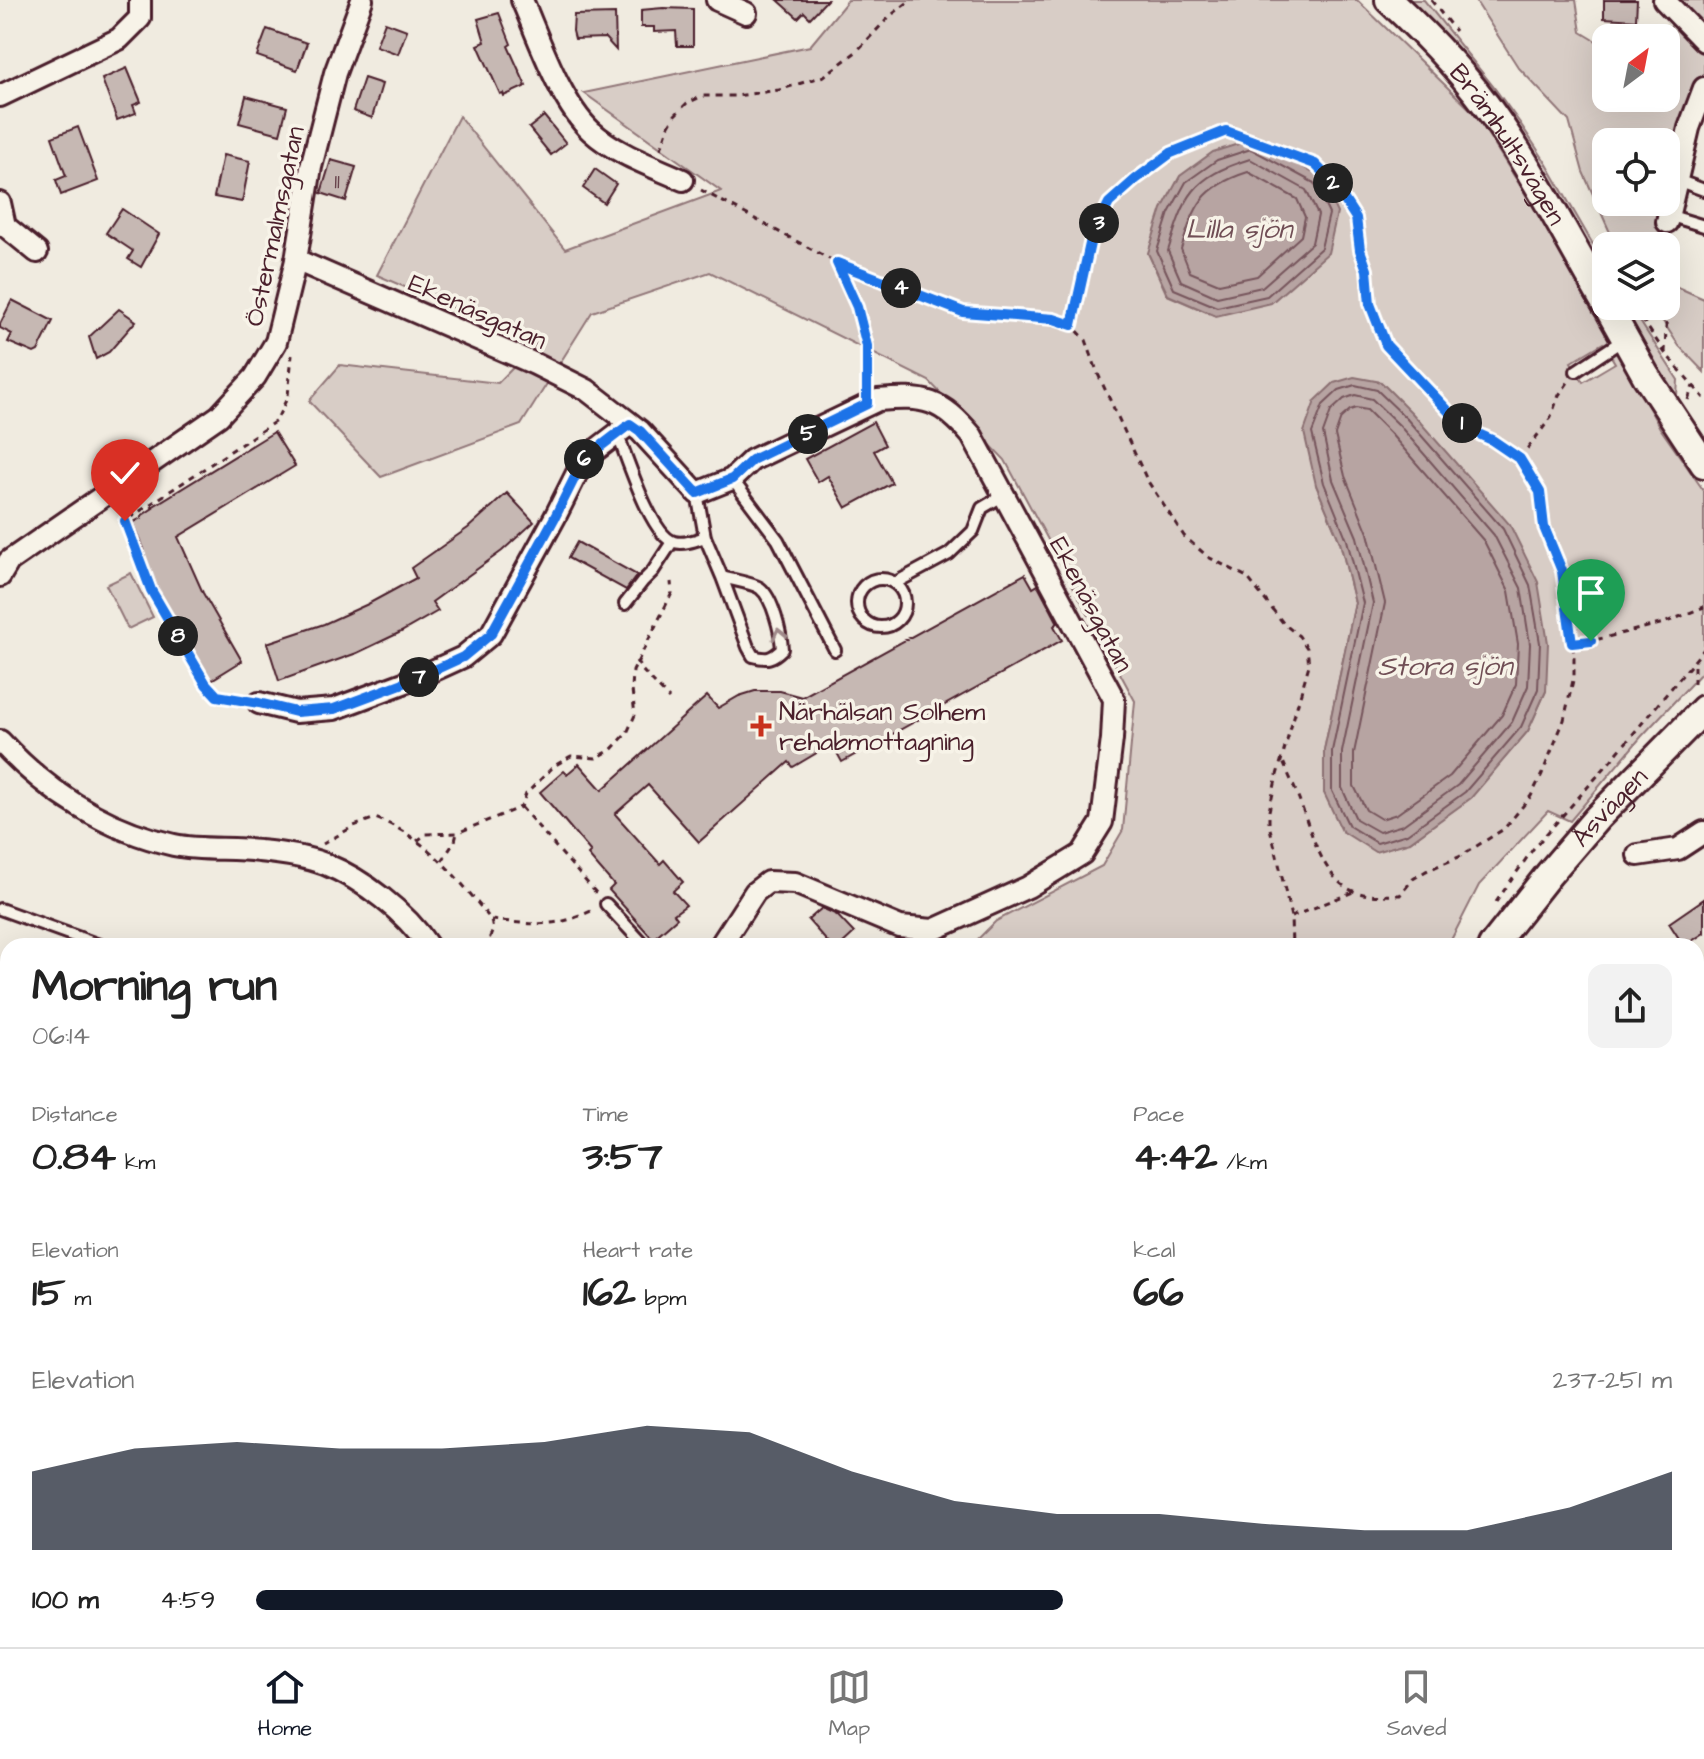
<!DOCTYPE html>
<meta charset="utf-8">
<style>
:root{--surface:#fff;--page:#f2f2f2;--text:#222;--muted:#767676;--line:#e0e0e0;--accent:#111827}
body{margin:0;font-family:"Architects Daughter",sans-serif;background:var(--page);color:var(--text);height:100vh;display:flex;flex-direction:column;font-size:30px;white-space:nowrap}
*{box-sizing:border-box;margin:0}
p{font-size:26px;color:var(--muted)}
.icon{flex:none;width:44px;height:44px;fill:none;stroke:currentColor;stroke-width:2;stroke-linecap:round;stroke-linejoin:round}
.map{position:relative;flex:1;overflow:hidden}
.sheet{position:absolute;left:0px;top:938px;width:1704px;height:710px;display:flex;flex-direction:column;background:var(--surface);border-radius:24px 24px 0 0;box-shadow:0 8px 32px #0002}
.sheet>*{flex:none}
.needle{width:52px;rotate:32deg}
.buttons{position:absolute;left:1592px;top:24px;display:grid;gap:16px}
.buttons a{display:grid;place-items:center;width:88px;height:88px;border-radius:16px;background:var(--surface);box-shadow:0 8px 32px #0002;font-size:40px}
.pin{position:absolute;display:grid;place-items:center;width:68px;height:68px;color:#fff;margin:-82px -34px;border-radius:50% 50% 50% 0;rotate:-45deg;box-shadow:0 0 8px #0007}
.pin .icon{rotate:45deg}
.km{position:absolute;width:40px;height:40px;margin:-20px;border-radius:50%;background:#222;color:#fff;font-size:22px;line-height:40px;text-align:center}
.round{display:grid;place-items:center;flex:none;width:84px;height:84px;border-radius:16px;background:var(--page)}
.headline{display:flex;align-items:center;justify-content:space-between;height:136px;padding:0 32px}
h1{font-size:44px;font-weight:800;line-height:60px}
.figures{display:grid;grid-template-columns:repeat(3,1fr);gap:12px;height:136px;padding:8px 32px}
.figures div{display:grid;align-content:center}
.figures b{font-size:40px;font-weight:800}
.figures small{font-size:22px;font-weight:400}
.figures p{font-size:22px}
.chart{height:224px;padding:16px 32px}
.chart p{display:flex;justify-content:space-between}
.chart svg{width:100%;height:144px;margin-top:8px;fill:var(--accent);opacity:.7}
ul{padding:0 32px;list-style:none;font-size:26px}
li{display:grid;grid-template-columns:128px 96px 1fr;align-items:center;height:60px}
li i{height:20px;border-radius:10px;background:var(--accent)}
.dock{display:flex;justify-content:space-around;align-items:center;height:112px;border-top:2px solid var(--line);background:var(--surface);font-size:22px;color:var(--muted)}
.dock a{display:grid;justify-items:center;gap:4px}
.dock .selected{color:var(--accent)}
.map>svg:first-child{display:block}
</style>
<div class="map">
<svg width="1704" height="1647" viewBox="0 0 1704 1647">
<rect width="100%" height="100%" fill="#f0ebe0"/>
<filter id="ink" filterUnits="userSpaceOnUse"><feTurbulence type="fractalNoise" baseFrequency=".0125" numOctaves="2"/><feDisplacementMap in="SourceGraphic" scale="16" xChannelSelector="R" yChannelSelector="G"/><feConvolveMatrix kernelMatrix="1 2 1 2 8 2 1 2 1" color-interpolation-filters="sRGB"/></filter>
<g filter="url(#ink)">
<g fill="#e3dcd2">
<polygon points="1704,1364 1704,1635 1696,1634 1696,1365"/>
<polygon points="0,1378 8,1379 8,1640 63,1640 61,1647 0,1647"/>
</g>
<g fill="#d8cdc6" stroke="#917678" stroke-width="2" fill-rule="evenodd">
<path d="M848 0H1357L1475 114 1567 260 1660 428 1704 491V670L1641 737 1570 821 1548 811 1479 885 1448 946H971L996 921 1102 866 1123 830 1135 701 1005 460 929 381 710 272 592 312 521 425 381 477 309 401 340 365 498 383 536 344 377 275 459 116 565 249 721 191 584 93 810 46ZM1148 253 1216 316 1167 295ZM1603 343 1615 363 1583 382 1571 362ZM1316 485 1546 691 1528 731 1470 798 1410 842 1324 793V750L1355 603 1340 542Z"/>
<polygon points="1403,0 1424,0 1493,86 1520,123 1545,161 1606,267 1606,280"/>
<polygon points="1475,0 1576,0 1581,32 1606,47 1606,98 1666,98 1666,39 1681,0 1704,0 1704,73 1666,159 1666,142 1606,142 1606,202 1658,202 1662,246 1616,246 1583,172 1569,121 1518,67"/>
<polygon points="1666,282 1704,299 1704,372 1679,346 1653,306 1666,306"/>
<polygon points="1621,306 1630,306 1678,380 1677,395 1660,375"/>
<polygon points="131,573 153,617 128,629 106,585"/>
<polygon points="63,1640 442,1640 446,1647 61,1647"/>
</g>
<g fill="#b7a4a2" stroke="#8b6f72" stroke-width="2">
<polygon points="1254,139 1320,177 1337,213 1328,253 1271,303 1216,316 1168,295 1148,253 1162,209 1180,176 1213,152"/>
<polygon points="1354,377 1381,382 1412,413 1510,525 1538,582 1548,643 1546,691 1528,731 1471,798 1410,842 1375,852 1342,831 1324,793 1324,750 1355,603 1340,542 1316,485 1304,432 1315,401 1334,383"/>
<polygon points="629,1640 925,1640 926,1647 691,1647 648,1642 643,1647 629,1647"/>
</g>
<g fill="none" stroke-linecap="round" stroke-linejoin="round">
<g stroke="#76545b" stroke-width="2">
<polygon points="1251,149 1314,183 1329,214 1321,248 1267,296 1217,307 1174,289 1157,251 1169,213 1186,182 1217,160"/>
<path d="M1250 159 1306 190 1318 215 1312 243 1262 287 1217 297 1181 281 1168 251C1185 195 1192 177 1250 159Z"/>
<path d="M1248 172 1297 199 1305 217 1301 236 1257 276 1219 284 1190 272 1181 249C1195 205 1201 187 1248 172Z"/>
<polygon points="1355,385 1377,390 1406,418 1503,529 1530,585 1540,643 1538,689 1521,727 1465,792 1407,834 1377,843 1349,826 1332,791 1332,751 1363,603 1347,540 1324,483 1312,433 1323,405 1339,390"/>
<polygon points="1355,395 1372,399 1399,425 1494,535 1521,588 1530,644 1528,686 1512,722 1458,785 1403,825 1379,832 1356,819 1342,788 1342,752 1373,603 1357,537 1333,480 1323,433 1331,411 1344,399"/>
<polygon points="1356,408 1367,410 1390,433 1484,541 1509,591 1518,644 1516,684 1502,715 1450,776 1397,814 1381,819 1366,810 1354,786 1354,753 1385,603 1368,533 1345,476 1335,435 1341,418 1350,410"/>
</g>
</g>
<g fill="#c6b8b3" stroke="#4a1f2b" stroke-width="2">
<polygon points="778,0 827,0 810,18 804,12 798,18"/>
<polygon points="1604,0 1637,0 1636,20 1604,18"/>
<polygon points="663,8 693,9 693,46 677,46 676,31 654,32 654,27 641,27 641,10"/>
<polygon points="499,13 511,44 508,46 526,86 504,96 503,93 500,94 478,45 485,42 478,19"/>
<polygon points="615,14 616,50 605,38 575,39 573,31 574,15"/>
<polygon points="385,22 407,30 398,54 376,46"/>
<polygon points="267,29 307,43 297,70 257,56"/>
<polygon points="127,68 141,102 133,105 136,113 117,120 102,79"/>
<polygon points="364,78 382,84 372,118 353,111"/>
<polygon points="246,96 287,107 280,134 239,123"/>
<polygon points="544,116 566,143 551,155 529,128"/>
<polygon points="78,127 98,181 61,195 56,180 66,176 52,137"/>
<polygon points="223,155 250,161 242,202 214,197"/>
<polygon points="331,160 356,167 346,201 321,193"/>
<polygon points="595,169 616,184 604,203 583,188"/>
<polygon points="122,209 159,234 141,267 128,259 133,251 106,233"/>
<polygon points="12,300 53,321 38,351 34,353 8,342 12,334 0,328 0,324"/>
<polygon points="119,309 136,321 109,352 96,359 89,337"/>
<polygon points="873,422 885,445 874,451 892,483 846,508 828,476 818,482 805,459"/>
<polygon points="274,432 295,466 178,537 203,593 242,661 208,682 163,602 141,550 144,549 132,523 141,518 141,516 153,508 152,507"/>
<polygon points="507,493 534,522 502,551 432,602 438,611 401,632 357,653 279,681 267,643 324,624 368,604 416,578 411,568 468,528"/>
<polygon points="577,542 637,575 626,590 568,558"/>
<polygon points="1025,574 1033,588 1038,585 1058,623 1054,626 1062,640 842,762 832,744 793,767 789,762 699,842 648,785 615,814 660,864 664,860 683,882 673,891 686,905 674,914 677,918 653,939 609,890 614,885 588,855 591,852 540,792 564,771 567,774 579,764 602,790 707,696 718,708 739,696 755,691 780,691 802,697"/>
<polygon points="1704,899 1704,933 1684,946 1669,923"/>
<polygon points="822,908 837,915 854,933 840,946 831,946 808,920"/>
</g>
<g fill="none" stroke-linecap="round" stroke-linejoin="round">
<defs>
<g id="service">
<polyline points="1677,180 1704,190"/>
<polyline points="1668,215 1704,226"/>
<polyline points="1576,371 1623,340"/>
<path d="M617 433C627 457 651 536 674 542 684 545 696 540 705 537"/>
<polyline points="732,479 778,540 835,650"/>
<path d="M697 493 705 537 722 577 748 647 753 656C767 660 772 659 782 649 781 633 773 598 760 588 752 583 732 580 722 577"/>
<circle cx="881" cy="603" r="24"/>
<polyline points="895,583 949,554 973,531 982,508 1004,495"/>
<polyline points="625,604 643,581 653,571 672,542"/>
<polyline points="606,904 645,946"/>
<polyline points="0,909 102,946"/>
<polyline points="0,1046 8,1047"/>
<polyline points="1696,1440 1704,1439"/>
<polyline points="1696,1555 1704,1555"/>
<polyline points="1074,1647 1077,1640"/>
</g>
<g id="minor">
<path d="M522 0C539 39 560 102 591 131 616 154 652 166 683 180"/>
<polyline points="717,0 746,13"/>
<polyline points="1664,0 1704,41"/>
<polyline points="0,96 119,39 140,18 140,0"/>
<polyline points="0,203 5,226 37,252"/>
<polyline points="1667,222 1689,128 1704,88"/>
<path d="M296 260 535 364 587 390 640 431 697 493 732 479 752 460 878 400C925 396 941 399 972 436L1114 699 1112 739 1102 822 1082 854 1028 887 933 930 900 927 795 883 768 882 755 892 720 946"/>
<polyline points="0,576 9,561 219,416 255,377 276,342 296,260 311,167 335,73 362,0"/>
<polyline points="259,703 296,712 334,709 417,678 463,657 491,634 555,517 584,459 630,424"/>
<path d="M0 741C47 792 106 830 174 845 202 851 232 847 259 851 281 853 304 856 325 864 362 879 406 912 428 946"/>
<polyline points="1638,855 1678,849 1704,832"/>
<polyline points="0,1171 4,1171"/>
<polyline points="1291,1647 1292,1640"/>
</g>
<g id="tertiary">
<path id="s1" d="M1389 0C1428 36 1466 75 1496 119 1537 178 1570 243 1606 305"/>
<polyline points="1607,306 1646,376 1704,464"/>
<path id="s2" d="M1492 946 1549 874 1597 818 1704 709"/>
<polyline points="0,1353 8,1351"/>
<polyline points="1696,1609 1704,1610"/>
</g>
<g id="motorway">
<polyline points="1696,1156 1704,1156"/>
<polyline points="1696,1212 1704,1212"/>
<polyline points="1696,1246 1704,1247"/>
<polyline points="0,1263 8,1262"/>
<polyline points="0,1291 8,1290"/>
<polyline points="1696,1296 1704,1295"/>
</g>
</defs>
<use href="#service" stroke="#4a1f2b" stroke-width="16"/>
<use href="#minor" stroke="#4a1f2b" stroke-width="26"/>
<use href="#tertiary" stroke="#4a1f2b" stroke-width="32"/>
<use href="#motorway" stroke="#4a1f2b" stroke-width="44"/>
<g stroke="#4a1f2b" stroke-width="3" stroke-dasharray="6 6" stroke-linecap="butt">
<polyline points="1431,0 1455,31"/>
<polyline points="661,149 668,127 675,115 687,103 703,96 736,96 779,90 824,76 856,52 890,16 911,0"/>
<polyline points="701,190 837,263 963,312 1054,319 1072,325 1086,340 1098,374 1147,480 1184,536 1208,557 1247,577 1284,624 1299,636 1307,648 1309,665 1277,775 1269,811 1269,825 1277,855 1291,917 1292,946"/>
<polyline points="838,265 857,307 867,346 867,384"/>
<polyline points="1642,319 1665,353 1704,398"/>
<path d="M1072 325 1091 239 1109 203 1136 179 1171 153 1226 131 1315 164 1334 184 1356 218 1360 250 1367 270 1370 304 1386 345 1454 417 1472 431 1492 440 1520 459 1540 492 1544 527 1562 571 1574 655V676L1564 720 1542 774 1531 796 1504 829 1459 857 1426 871 1413 879 1400 895C1385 895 1370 897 1356 892 1323 882 1310 828 1299 799 1294 786 1287 772 1282 759"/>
<polyline points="1665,353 1667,302 1674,241"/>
<polyline points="1688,400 1693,386"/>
<polyline points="1520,458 1550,419 1559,395 1569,381"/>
<polyline points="1573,642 1591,641 1664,623 1704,607"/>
<polyline points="636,661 642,670 669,699"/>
<polyline points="1694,684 1694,661"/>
<polyline points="240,700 217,696 206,684 151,590 125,521 276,421 288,396 292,355"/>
<polyline points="521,807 597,894"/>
<polyline points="417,841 426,834 457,833 521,807 526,794 554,766 571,756 596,758 611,750 627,733 635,715 632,690 633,671 672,593 671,582"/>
<path d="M323 844 354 826 375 818C425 836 460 880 491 920L493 930 486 946"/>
<polyline points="442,861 455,841 457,833"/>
<polyline points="1496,902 1533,849 1608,764 1704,649"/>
<polyline points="1291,917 1353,892"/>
<path d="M491 920C532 924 555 929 593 910"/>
<polyline points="132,1640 148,1642 151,1647"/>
<polyline points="468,1640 473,1647"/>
<polyline points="148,1642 163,1647"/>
<polyline points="48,1647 75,1640"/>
</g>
<use href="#service" stroke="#f7f3e8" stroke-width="10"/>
<use href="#minor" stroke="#f7f3e8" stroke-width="20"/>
<use href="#tertiary" stroke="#f7f3e8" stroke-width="26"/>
<use href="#motorway" stroke="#f7f3e8" stroke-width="38"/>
</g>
<defs><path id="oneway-chevron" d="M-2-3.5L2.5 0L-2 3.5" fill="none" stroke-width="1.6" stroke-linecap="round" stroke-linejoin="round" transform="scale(2)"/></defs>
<use stroke="#a0898a" href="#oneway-chevron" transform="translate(779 634) rotate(-103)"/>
</g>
<g fill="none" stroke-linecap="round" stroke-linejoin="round" filter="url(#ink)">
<defs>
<polyline id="route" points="125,521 151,590 206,684 217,696 259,703 296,712 334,709 417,678 463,657 491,634 555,517 584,459 630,424 640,431 697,493 732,479 752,460 867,404 867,346 857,307 837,263 963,312 1054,319 1072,325 1091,239 1109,203 1136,179 1171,153 1226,131 1315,164 1334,184 1356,218 1360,250 1367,270 1370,304 1386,345 1454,417 1472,431 1492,440 1520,459 1540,492 1544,527 1562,571 1572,643 1591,641"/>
</defs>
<use href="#route" stroke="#fff" stroke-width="16"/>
<use href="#route" stroke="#1a73e8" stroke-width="10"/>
</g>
<path fill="#c8321e" stroke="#f7f3e8" stroke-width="3" d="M757 714h8v8h8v8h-8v8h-8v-8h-8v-8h8z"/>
<g text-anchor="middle" stroke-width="7" stroke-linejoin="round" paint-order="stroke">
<g font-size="22" fill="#69454d">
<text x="337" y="188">11</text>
</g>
<g font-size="26" fill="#4a1f2b" stroke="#f7f3e8">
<text dy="9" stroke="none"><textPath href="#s1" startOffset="188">Brämhultsvägen</textPath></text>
<text transform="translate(274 226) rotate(-78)" y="9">Östermalmsgatan</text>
<text transform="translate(478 311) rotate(24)" y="9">Ekenäsgatan</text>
<text transform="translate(1092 604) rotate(62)" y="9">Ekenäsgatan</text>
<text dy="9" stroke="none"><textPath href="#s2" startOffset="182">Åsvägen</textPath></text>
</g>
<g font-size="26" fill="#4a1f2b" stroke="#f7f3e8" text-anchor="start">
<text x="779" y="720">Närhälsan Solhem<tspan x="779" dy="30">rehabmottagning</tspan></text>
</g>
<g font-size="28" font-style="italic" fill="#704e55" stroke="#f7f3e8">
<text x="1239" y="238">Lilla sjön</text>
<text x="1445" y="675">Stora sjön</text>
</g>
</g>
</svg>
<div class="buttons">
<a><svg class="needle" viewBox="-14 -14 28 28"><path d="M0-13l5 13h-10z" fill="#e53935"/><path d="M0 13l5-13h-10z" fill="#767676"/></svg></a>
<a><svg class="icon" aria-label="locate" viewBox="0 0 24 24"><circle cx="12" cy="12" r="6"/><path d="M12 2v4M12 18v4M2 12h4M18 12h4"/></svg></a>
<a><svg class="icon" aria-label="layers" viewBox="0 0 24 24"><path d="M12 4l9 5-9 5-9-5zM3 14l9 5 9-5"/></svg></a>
</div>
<div class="pin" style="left:1591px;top:641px;background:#1e9e55"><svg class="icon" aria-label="arrive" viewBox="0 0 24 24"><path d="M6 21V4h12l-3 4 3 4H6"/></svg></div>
<div class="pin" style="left:125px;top:521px;background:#d93025"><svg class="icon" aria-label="check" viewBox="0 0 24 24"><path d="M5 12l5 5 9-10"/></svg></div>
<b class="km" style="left:1462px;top:423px">1</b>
<b class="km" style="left:1333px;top:183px">2</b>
<b class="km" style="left:1099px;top:223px">3</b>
<b class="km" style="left:901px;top:288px">4</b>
<b class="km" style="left:808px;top:434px">5</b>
<b class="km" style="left:584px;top:459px">6</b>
<b class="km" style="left:419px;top:677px">7</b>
<b class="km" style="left:178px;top:636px">8</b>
<section class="sheet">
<div class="headline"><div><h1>Morning run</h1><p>06:14</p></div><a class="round"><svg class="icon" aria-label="share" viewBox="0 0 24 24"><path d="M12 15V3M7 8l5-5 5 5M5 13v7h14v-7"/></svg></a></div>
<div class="figures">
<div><p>Distance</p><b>0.84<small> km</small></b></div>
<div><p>Time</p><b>3:57</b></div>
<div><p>Pace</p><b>4:42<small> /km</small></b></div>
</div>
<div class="figures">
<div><p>Elevation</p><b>15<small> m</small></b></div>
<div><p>Heart rate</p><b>162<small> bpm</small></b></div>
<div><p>kcal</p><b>66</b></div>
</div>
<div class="chart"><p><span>Elevation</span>237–251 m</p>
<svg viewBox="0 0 160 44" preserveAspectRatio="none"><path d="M0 44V20L10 13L20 11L30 13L40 13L50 11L60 6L70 8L80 20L90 29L100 33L110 33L120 36L130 38L140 38L150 31L160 20V44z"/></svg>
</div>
<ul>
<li><b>100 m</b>4:59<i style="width:57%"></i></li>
</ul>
</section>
</div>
<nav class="dock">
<a class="selected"><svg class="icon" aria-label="home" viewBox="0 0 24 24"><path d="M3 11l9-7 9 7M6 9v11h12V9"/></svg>Home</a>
<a><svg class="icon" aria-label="map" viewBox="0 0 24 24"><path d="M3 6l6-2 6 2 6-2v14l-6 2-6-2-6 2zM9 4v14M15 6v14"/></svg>Map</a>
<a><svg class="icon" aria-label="saved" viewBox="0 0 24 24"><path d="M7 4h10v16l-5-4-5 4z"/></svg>Saved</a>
</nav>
